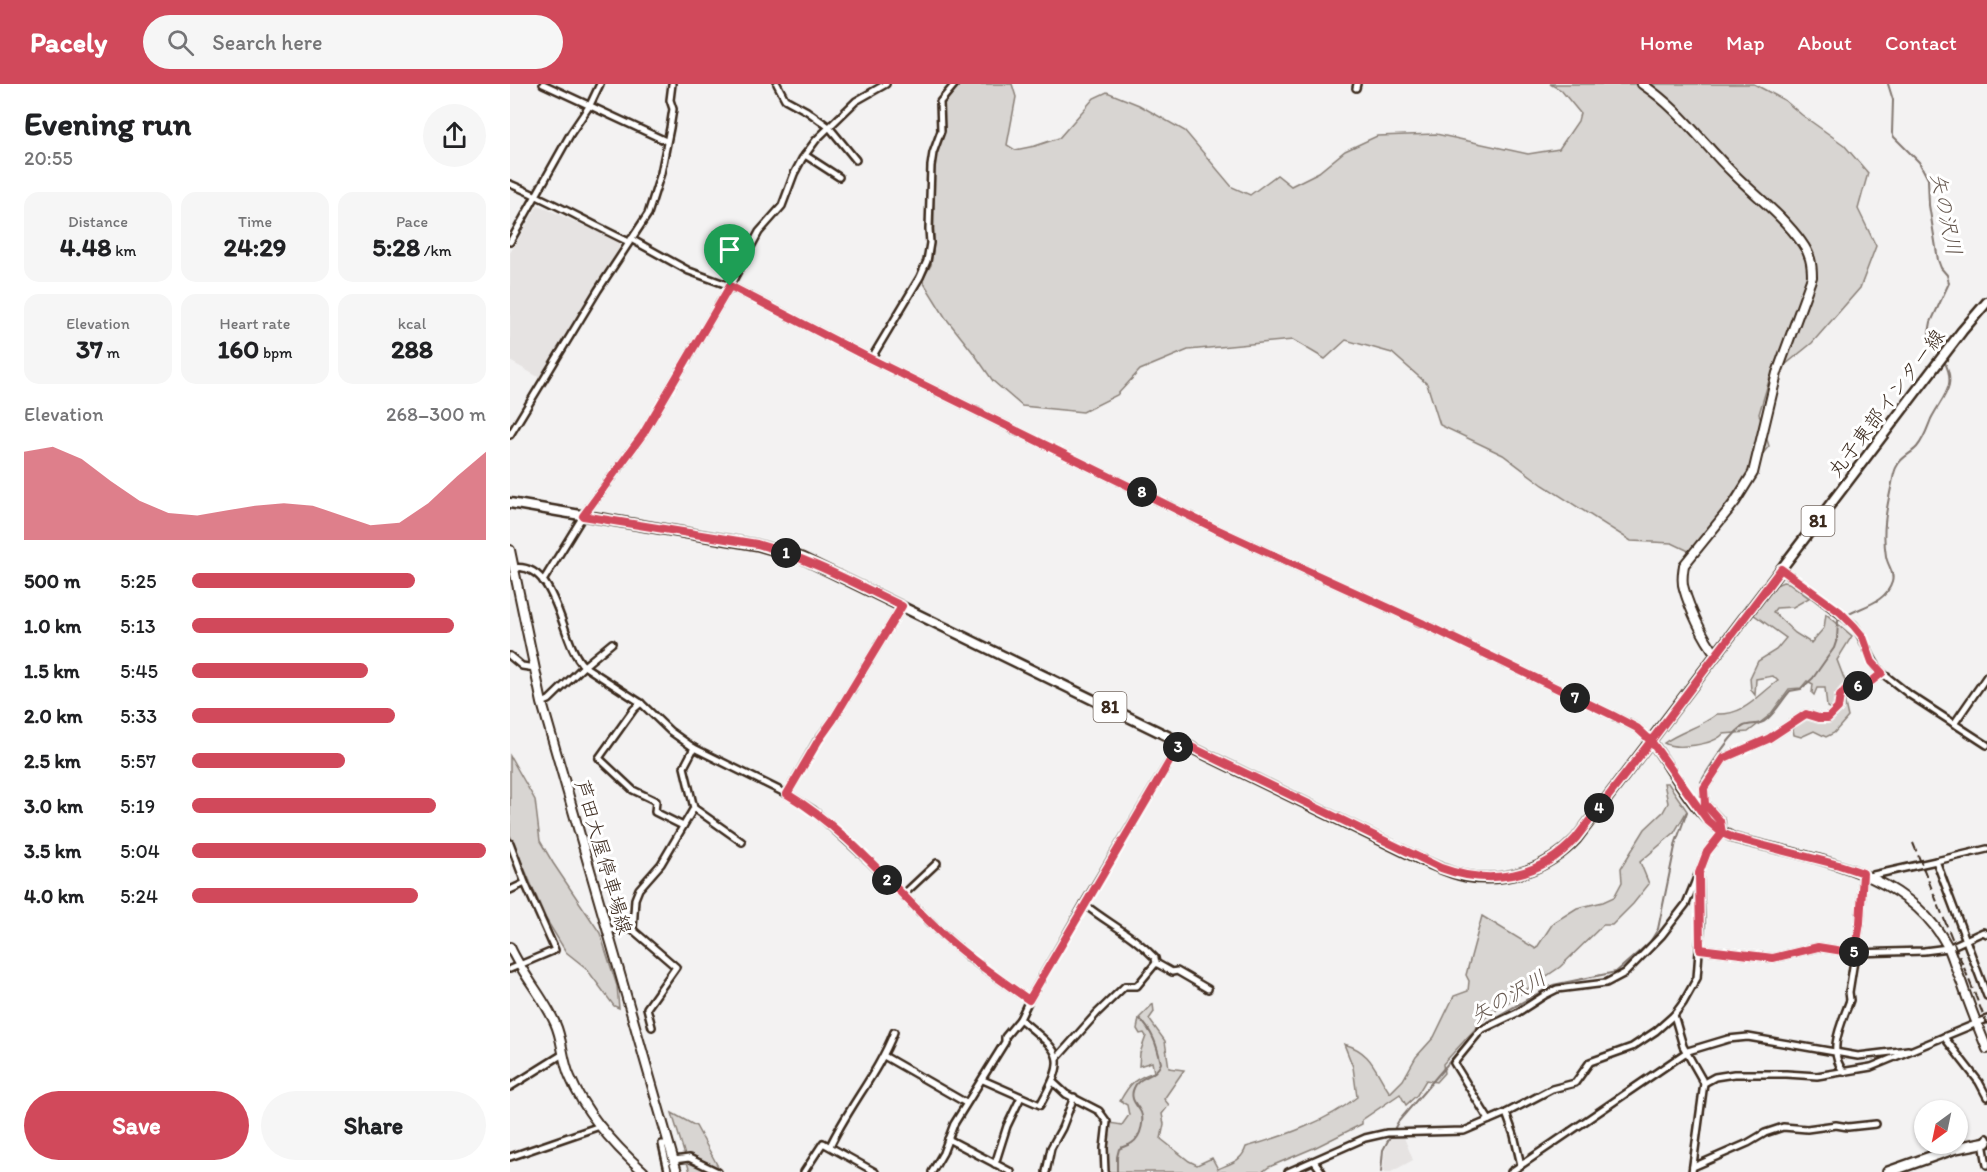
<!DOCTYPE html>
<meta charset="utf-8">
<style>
:root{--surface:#fff;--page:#f6f6f6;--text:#202124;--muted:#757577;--accent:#d1495b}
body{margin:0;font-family:Itim,"Klee One",sans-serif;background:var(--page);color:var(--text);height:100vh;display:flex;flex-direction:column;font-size:22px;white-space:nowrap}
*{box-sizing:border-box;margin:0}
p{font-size:20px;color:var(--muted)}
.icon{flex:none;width:33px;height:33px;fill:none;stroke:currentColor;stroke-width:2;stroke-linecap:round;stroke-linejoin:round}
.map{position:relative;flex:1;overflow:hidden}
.sheet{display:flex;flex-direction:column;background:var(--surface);width:510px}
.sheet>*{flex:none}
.needle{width:39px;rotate:213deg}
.tools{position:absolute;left:1404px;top:1016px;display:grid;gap:12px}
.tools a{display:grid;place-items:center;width:54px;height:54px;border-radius:50%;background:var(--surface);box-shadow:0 2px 4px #0004;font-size:30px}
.pin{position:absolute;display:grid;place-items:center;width:51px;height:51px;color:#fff;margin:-62px -26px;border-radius:50% 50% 50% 0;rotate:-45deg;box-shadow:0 0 6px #0007}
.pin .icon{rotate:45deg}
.km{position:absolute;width:30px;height:30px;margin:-15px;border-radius:50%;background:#222;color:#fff;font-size:16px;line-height:30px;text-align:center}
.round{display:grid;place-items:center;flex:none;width:63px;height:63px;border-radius:32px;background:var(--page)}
.head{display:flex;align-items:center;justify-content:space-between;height:102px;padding:0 24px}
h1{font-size:33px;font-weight:800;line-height:45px}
.metrics{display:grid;grid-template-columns:repeat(3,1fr);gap:9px;height:102px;padding:6px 24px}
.metrics div{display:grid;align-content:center;border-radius:15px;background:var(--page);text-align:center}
.metrics b{font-size:26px;font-weight:800}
.metrics small{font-size:16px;font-weight:400}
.metrics p{font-size:16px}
.chart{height:168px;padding:12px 24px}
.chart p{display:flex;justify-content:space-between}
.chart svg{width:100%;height:108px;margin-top:6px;fill:var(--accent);opacity:.7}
.action{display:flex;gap:12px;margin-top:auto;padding:12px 24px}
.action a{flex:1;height:69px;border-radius:36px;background:var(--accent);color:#fff;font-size:24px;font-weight:800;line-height:69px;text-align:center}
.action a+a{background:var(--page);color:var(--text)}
ul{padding:0 24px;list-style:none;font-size:20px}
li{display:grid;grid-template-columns:96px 72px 1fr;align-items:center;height:45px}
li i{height:15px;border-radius:8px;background:var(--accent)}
header{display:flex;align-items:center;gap:36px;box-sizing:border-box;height:84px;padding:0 30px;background:var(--accent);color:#fff}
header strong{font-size:28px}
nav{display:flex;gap:33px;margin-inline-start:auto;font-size:21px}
.search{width:420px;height:54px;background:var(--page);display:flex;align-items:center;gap:15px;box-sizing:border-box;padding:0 21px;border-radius:33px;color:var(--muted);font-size:22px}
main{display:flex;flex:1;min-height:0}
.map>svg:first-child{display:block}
</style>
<header>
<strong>Pacely</strong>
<div class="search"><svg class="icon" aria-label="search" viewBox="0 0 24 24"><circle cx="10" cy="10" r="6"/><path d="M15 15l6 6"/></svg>Search here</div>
<nav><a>Home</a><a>Map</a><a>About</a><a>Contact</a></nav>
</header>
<main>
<section class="sheet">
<div class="head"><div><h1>Evening run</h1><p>20:55</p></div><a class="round"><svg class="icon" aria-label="share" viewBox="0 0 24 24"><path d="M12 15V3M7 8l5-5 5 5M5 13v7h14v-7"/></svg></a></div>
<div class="metrics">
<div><p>Distance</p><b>4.48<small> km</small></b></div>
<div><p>Time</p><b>24:29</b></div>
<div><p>Pace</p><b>5:28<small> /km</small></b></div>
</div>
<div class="metrics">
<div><p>Elevation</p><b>37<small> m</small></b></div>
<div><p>Heart rate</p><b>160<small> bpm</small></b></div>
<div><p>kcal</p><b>288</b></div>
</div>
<div class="chart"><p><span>Elevation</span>268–300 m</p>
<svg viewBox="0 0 160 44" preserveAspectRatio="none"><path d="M0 44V8L10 6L20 11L30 20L40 28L50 33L60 34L70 32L80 30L90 29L100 30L110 34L120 38L130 37L140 29L150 18L160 8V44z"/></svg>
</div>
<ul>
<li><b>500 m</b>5:25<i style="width:76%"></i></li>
<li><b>1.0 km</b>5:13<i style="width:89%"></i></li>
<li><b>1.5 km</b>5:45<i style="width:60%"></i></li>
<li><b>2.0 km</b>5:33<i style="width:69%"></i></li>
<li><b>2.5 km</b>5:57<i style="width:52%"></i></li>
<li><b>3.0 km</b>5:19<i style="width:83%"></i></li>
<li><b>3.5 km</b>5:04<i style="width:100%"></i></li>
<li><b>4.0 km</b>5:24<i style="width:77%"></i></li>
</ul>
<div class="action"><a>Save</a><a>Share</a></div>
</section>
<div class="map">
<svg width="1477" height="1088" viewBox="0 0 1477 1088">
<rect width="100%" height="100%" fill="#f3f2f2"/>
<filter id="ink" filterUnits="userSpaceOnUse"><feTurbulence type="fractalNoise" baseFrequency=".0167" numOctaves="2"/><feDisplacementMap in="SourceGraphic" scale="12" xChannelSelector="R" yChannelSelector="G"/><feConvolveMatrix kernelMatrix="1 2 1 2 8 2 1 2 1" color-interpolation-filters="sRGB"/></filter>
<g filter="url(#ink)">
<g fill="#e6e3e2">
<polygon points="28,121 112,159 30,294 0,277 0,169"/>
<polygon points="883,1051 893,1051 903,1076 881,1088 873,1088 875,1066"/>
</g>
<g fill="#d8d5d2" stroke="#8a8078" stroke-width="1.5">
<path d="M450 0H502L506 13 497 61 505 66 525 62 549 54 584 14 597 8 629 21 675 47 722 103 740 111 767 91 781 102 809 88 835 67 867 52 926 50 1018 70 1049 65 1068 37 1070 29 1051 6 1040 0H1244L1274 16 1292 31 1334 61 1358 89 1348 125 1366 162 1350 204 1302 259 1260 293 1249 330 1259 362C1231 396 1209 433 1183 469L1162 459 1121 457 1033 401 993 371 930 341 917 300 882 269 836 256 815 275 783 256 678 266 630 286 607 311 573 328 512 322 483 297 465 271 435 233 412 196 421 181 424 158 423 95 430 20Z"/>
<path d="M1273 498 1279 499 1299 514 1283 523 1266 524 1263 528 1285 549 1301 559 1314 544 1316 530 1342 552 1327 576 1335 597 1351 599 1349 612 1342 615H1334L1338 633 1324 649 1316 653 1304 647 1291 653 1284 651 1283 645 1294 635 1322 636 1324 627 1317 623 1315 604H1307L1304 611 1302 609 1303 600 1297 597 1291 604 1279 605 1260 631 1238 648 1213 650C1203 661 1166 666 1154 659 1171 647 1191 643 1207 630 1235 631 1247 612 1268 597L1263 592 1246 595 1245 611 1241 606 1240 594 1248 577 1266 566 1276 554 1243 530 1266 501Z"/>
<polygon points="0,672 25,716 30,757 43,779 90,849 107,902 109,924 104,922 76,884 56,868 36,835 0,751"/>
<path d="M1154 699H1158L1177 727 1164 749 1130 778 1139 800 1123 820 1102 841H1093L1050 883 975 934 933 980 934 989 926 998 916 996 907 1011 896 1021 890 1010 852 1036V1040L806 1063 759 1083 752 1088H596L600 1039 612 1041 619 1031 617 1021 610 1017C620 999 624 995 644 988L642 978 629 982 630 969 636 952 634 949 630 950 627 945 629 934 643 920 644 928 639 935 655 957 659 984 674 986 654 1015 659 1021 652 1030 654 1040 651 1055 679 1077 687 1081 702 1074 708 1085C721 1079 732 1077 736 1063 774 1052 816 1038 847 1013L843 983 834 960C863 968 865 988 880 1009L893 996 906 973 924 953 944 912 958 907 959 897 956 891 972 832 1026 865 1043 839 1067 824 1093 818 1104 813 1112 798 1111 784 1135 745 1153 728 1158 719Z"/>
<polygon points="162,1029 186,1042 211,1088 180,1088"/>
</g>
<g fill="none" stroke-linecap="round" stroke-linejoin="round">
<g stroke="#827770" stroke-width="2">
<polyline points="1378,0 1383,16 1382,49 1384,53 1409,78 1418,95 1419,121 1428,176 1431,184 1437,191 1439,199 1421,238 1419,249 1431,272"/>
<path d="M1191 698C1198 685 1222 648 1234 642 1241 639 1250 642 1256 636 1266 628 1272 616 1280 607L1291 605 1303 594 1324 564 1327 555 1328 537C1344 523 1375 522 1382 498 1385 488 1377 481 1376 472 1372 448 1376 427 1381 404 1383 397 1383 388 1387 382 1391 373 1401 370 1407 363 1414 355 1417 345 1421 335 1432 313 1448 302 1434 277"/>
<path d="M607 1088V1073L609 1065C613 1062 618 1062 622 1059 631 1053 636 1034 629 1025 624 1018 620 1013 624 1004 629 991 646 994 651 979 647 962 643 948 630 935"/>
<polyline points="871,1088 873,1066 888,1038 970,942 1043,901 1106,888 1140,858 1148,845 1166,758 1177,728"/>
</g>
<defs>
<g id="street">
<polyline points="33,0 156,57"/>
<polyline points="267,0 275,15 297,27 319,43 346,76"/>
<polyline points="846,4 847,0"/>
<polyline points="295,71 329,93"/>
<path d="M0 100C41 117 79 139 119 158"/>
<polyline points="121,155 179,187 220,202 361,275 706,445 914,540 1102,631 1127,644 1141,657"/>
<polyline points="0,158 61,49 80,21 90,0"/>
<polyline points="361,275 410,193 417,177 420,159 419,145 421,82 423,69 431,47 430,18 445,0"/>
<polyline points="0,351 88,206 138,130 151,89 160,44 163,25 160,16 162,0"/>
<path d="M3 484C49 477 50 560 74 582L131 619 160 647 184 664 277 710 303 726 359 777 429 847 461 875 519 916"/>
<path d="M1271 485 1344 541C1356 557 1359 575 1372 589"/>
<polyline points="33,497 73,432 133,350 220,202 249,148 272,122 284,90 292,75 306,56 346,17 376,0"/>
<polyline points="0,572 12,582 25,584"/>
<polyline points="32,619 39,616 74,582 102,559"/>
<polyline points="131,619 124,625 89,674 123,706 146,717 145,728 173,742"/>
<polyline points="1444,640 1477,592"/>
<polyline points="184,664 174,683 184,724"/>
<polyline points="277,710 307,657 323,636 392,522"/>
<polyline points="0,759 15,799 0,806"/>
<polyline points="1477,765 1426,777 1477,912"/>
<polyline points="1359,792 1426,777"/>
<polyline points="393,811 427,779"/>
<path d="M574 820C599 840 622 850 645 874L646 879 662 888 667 887 698 905"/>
<polyline points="98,846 115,845 123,846 166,883 137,924 142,943"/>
<polyline points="123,846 125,815 129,805 151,780 184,724 232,758"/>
<polyline points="1190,865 1263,874 1308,863 1345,869 1414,867 1438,864 1473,848 1477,850"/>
<polyline points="0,885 45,866 15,799"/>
<polyline points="1164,931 1173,962 1194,999 1182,1088"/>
<polyline points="1434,953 1469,998 1477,1013"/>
<polyline points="374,972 456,1019"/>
<polyline points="547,974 587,929 615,902 627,902 646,879"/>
<path d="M1334 988C1316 967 1332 939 1340 916L1339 908 1350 839 1353 789"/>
<path d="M473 996 530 1021C558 971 552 970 510 935"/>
<polyline points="543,998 556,1010 589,1027 597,1038 594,1064 595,1088"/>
<polyline points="1194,999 1205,993 1224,990 1276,990 1307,992 1361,983 1477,935"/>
<polyline points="0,1003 53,970"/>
<polyline points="996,1029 1004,1051 1011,1081"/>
<polyline points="979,1036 944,979 971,946 1007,929 1035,911 1047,905 1096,899 1115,889 1152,851 1176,820 1188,791"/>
<polyline points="1477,1054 1473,1059 1477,1081"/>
<polyline points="438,1055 501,1088"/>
<path d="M320 1062C339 1022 368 989 384 948"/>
<polyline points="0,1073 90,1042"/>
<polyline points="164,1076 179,1074 208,1088"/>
<polyline points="804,1077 812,1088"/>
<polyline points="485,1080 497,1042 511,1013"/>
<polyline points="1183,1083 1238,1059 1255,1049 1273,1043 1297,1045 1326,1041 1338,1043 1366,1040"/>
<polyline points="157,1088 158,1086 152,1060 158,1060"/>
<polyline points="294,1088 313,1059 365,1088"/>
<polyline points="422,1088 433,1069 444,1040 495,958 495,953 510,935 519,916 574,820 671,658"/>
<polyline points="536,1088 541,1064 552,1044 564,1013"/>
<polyline points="778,1088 855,1054 877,1049 954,1047 996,1029 1042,1005 1065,999 1080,978 1122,963 1146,947 1164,931 1173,919 1187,894 1191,841 1189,789 1197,768 1212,749 1211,737 1195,720 1194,704 1214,674 1258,655 1296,630 1309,634 1318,634 1328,624 1330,612 1336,605 1362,597 1372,589 1400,611 1477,661"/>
<polyline points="1001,1088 1178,967 1218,955 1238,953 1348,972 1398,966"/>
</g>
<g id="secondary">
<path d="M1132 0C1171 26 1191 58 1224 90 1246 112 1274 133 1292 159 1300 170 1302 179 1302 193L1267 289 1243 389 1225 418 1174 481C1173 489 1171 497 1174 505 1179 523 1194 556 1206 570"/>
<polyline points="0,466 32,619 167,1088"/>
<path d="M1141 657C1165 689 1187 738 1224 754 1301 775 1396 784 1438 863 1443 873 1446 886 1451 897 1459 920 1468 943 1477 965"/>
<path d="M0 863C12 890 33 912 45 939 53 956 52 976 60 993 75 1029 105 1062 134 1088"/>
</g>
<path id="primary" d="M0 419 247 461 292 474 916 778C928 783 942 790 955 792 996 800 1039 784 1066 755L1452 247 1477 218"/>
<polyline id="highway" points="1378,1088 1446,1064 1477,1058"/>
</defs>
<use href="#street" stroke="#3b2a1e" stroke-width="10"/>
<use href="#secondary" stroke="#3b2a1e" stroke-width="12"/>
<use href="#primary" stroke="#3b2a1e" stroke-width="13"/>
<use href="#highway" stroke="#3b2a1e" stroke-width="14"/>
<use href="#street" stroke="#fff" stroke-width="5"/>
<use href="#secondary" stroke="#fff" stroke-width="8"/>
<use href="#primary" stroke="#fff" stroke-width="8"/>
<use href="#highway" stroke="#fff" stroke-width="9"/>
<polyline stroke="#3b2a1e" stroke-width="2" stroke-dasharray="9 4.5" stroke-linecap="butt" points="1403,759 1477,940"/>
</g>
</g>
<g fill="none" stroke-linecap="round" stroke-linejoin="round" filter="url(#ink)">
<defs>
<path id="route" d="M220 202 133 350 73 432 247 460C298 474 344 499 392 522L323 636 308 657 277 710C336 745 379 799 427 845 455 872 487 893 519 916L671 658 931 784C980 802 1030 794 1066 754L1141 657 1198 737 1212 749 1197 768 1189 789 1190 865 1263 874 1308 863 1345 869 1350 839 1353 789 1329 781 1224 754 1212 749 1210 737 1195 720 1194 704 1214 674 1258 655 1296 630 1309 634H1318L1328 624 1330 612 1336 605 1362 597 1372 589 1362 578 1353 553 1344 542 1330 528 1271 485 1141 657 1127 644 1102 631 914 540 706 445 361 275 220 202"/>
</defs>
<use href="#route" stroke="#fff" stroke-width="12"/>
<use href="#route" stroke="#d1495b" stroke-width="8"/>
</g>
<g text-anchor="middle" stroke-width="6" stroke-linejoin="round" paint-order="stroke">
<g fill="#fff" stroke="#766a62" stroke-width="1.5">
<rect x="1291.5" y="422" width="33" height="30" rx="4.5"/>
<rect x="583.5" y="608" width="33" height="30" rx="4.5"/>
</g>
<g font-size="18" font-weight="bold" fill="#3b2a1e">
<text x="1308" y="443">81</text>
<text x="600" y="629">81</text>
</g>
<g font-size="20" fill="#3b2a1e" stroke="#fff">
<text transform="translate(1376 319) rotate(-53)" y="7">丸子東部インター線</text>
<text transform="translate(94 773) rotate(74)" y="7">芦田大屋停車場線</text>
</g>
<g font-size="21" font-style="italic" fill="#65574e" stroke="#fff">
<text transform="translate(1436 130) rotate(78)" y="7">矢の沢川</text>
<text transform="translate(998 913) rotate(-30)" y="7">矢の沢川</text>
</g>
</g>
</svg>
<div class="tools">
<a><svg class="needle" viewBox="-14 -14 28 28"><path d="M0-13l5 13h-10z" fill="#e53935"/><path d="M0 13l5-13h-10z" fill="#757577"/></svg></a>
</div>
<div class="pin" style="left:220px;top:202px;background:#1e9e55"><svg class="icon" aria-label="arrive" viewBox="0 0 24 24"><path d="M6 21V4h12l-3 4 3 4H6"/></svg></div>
<b class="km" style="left:276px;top:469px">1</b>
<b class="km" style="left:377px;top:796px">2</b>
<b class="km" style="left:668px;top:663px">3</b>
<b class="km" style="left:1089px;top:724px">4</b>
<b class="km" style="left:1344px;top:868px">5</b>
<b class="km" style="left:1348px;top:602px">6</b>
<b class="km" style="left:1065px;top:614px">7</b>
<b class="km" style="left:632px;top:408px">8</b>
</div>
</main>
